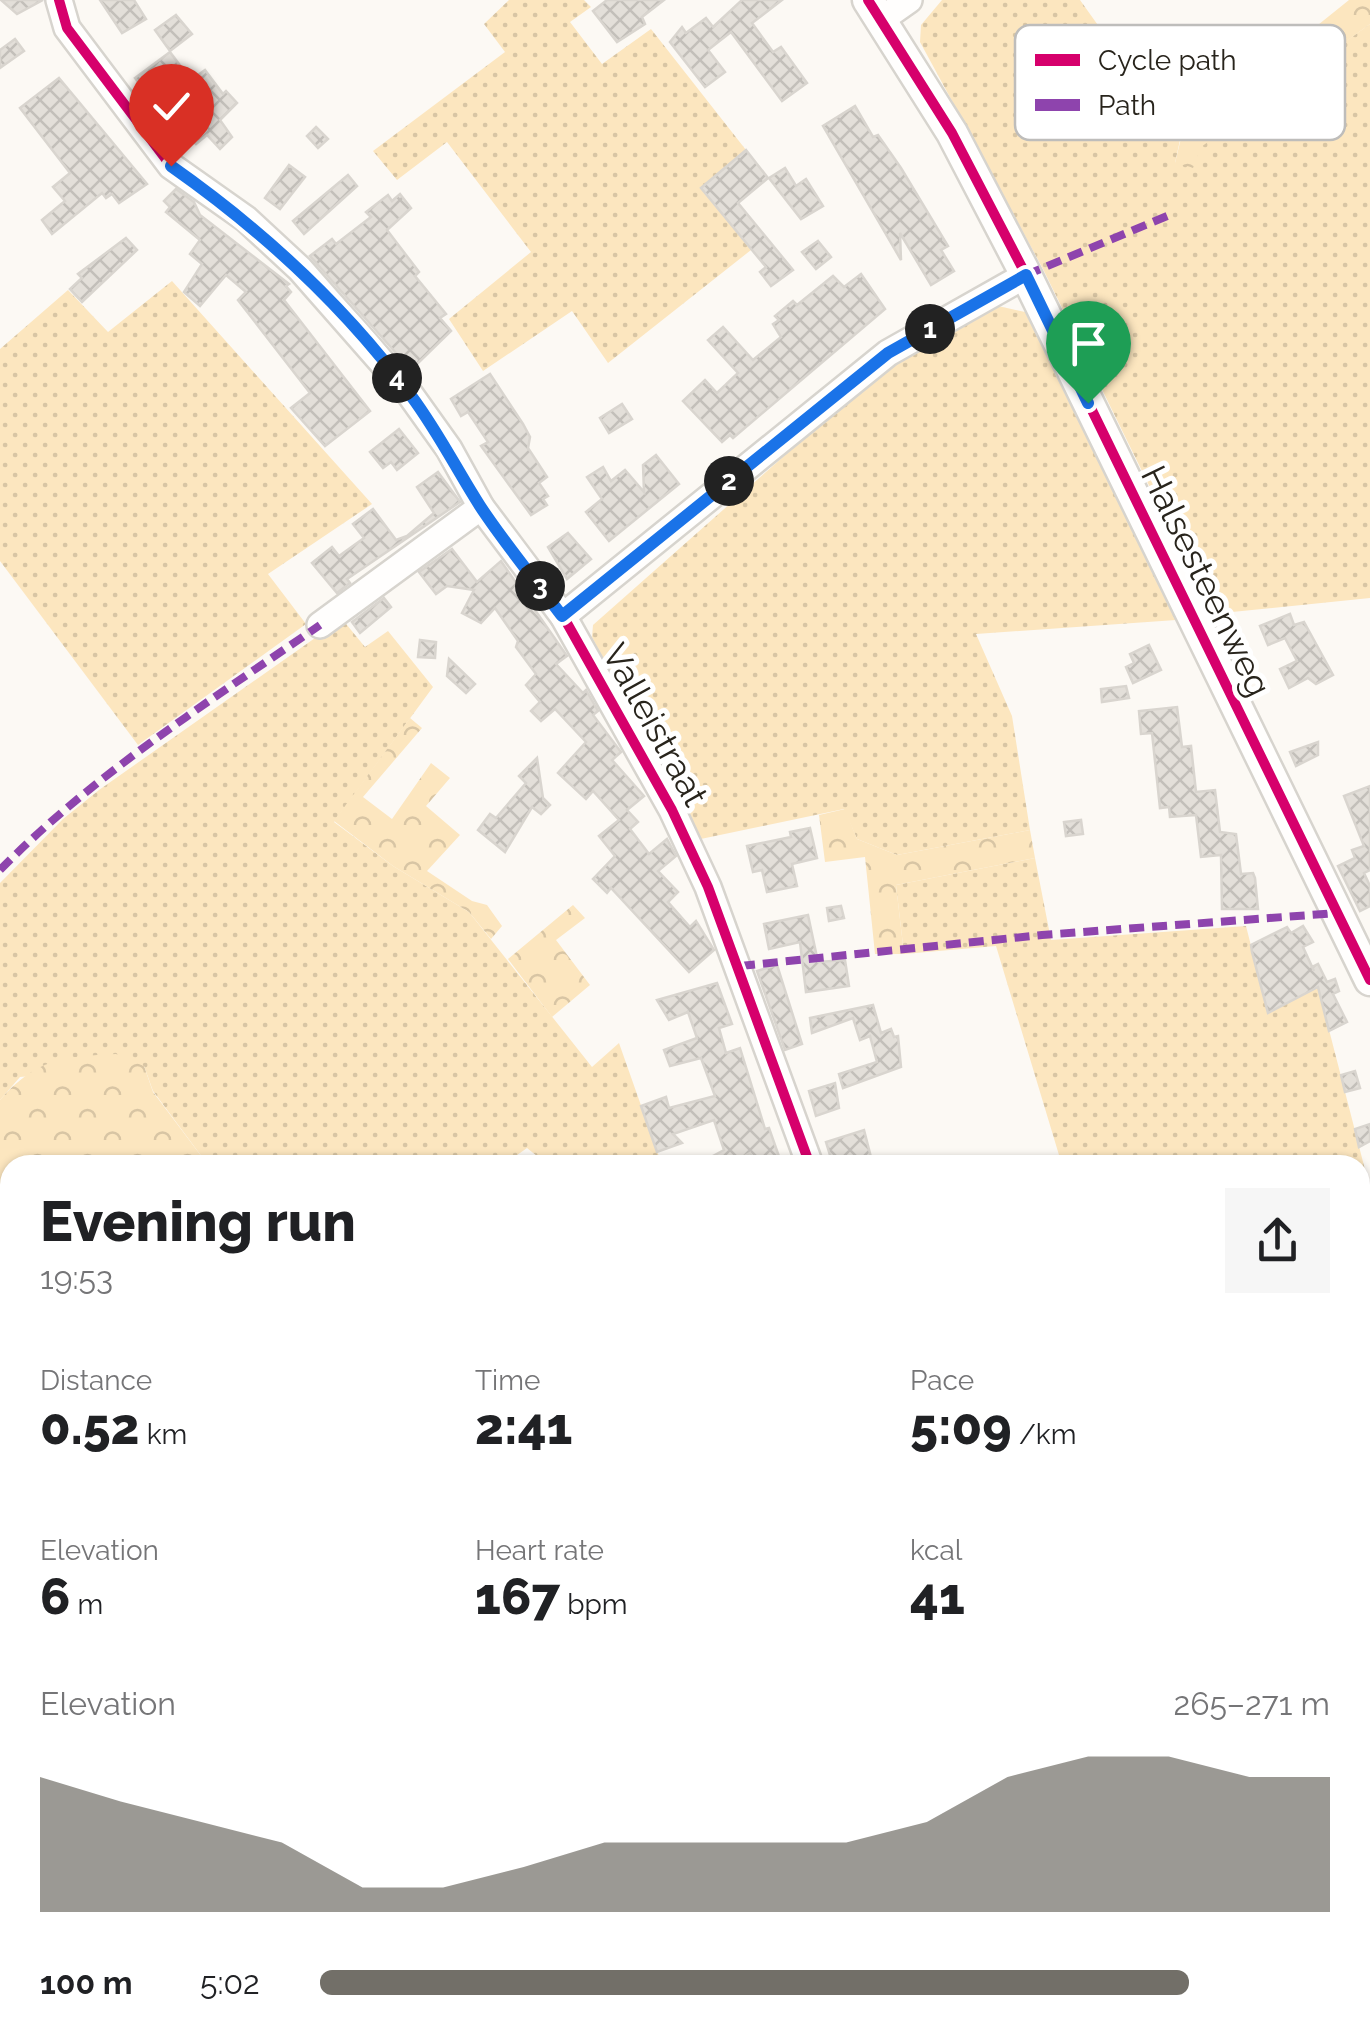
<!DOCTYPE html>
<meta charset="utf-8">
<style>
:root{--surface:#fff;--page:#f6f6f6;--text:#202124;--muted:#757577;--accent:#726f68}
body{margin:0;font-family:Raleway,sans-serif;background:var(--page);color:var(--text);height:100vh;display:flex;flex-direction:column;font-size:38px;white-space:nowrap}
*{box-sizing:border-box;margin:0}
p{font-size:32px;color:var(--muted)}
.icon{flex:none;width:55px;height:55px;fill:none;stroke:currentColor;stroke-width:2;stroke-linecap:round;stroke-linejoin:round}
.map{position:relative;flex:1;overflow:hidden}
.drawer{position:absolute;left:0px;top:1155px;width:1370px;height:888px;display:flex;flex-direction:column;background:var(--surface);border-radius:30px 30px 0 0;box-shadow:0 2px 8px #0004}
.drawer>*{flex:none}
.pin{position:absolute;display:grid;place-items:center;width:85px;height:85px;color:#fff;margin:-102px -42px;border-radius:50% 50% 50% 0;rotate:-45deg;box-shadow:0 0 10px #0007}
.pin .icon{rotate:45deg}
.km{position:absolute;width:50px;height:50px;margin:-25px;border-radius:50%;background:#222;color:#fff;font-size:28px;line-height:50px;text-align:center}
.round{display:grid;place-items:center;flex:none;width:105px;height:105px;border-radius:0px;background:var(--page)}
.summary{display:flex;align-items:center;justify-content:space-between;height:170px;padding:0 40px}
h1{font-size:55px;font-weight:800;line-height:75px}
.metrics{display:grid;grid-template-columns:repeat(3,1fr);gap:15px;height:170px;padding:10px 40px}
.metrics div{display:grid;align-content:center}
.metrics b{font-size:50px;font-weight:800}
.metrics small{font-size:28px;font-weight:400}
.metrics p{font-size:28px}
.chart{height:280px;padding:20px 40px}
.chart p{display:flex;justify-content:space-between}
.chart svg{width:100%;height:180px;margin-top:10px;fill:var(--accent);opacity:.7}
ul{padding:0 40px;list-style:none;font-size:32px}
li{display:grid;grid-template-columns:160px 120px 1fr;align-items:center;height:75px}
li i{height:25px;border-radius:12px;background:var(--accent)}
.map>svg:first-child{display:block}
</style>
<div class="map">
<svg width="1370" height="2042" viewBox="0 0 1370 2042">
<defs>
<pattern id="grass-dots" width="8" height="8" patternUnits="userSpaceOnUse" patternTransform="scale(2.5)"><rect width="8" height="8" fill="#fce6bf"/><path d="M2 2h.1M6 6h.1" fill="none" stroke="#d8c5a4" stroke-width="1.8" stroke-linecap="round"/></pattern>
<pattern id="forest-crowns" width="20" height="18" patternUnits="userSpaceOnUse" patternTransform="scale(2.5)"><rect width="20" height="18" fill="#fce6bf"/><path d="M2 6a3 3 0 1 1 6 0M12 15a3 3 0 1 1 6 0" fill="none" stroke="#d8c5a4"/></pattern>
<pattern id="building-cross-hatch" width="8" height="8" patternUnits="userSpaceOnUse" patternTransform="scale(2.5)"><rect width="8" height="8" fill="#e3dfd9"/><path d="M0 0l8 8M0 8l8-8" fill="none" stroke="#c3bfba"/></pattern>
</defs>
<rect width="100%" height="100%" fill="#fcf9f4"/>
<g fill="url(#grass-dots)">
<polygon points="509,0 584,0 591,7 570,22 602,64 651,29 746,150 701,188 751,250 608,363 572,311 483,371 449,319 531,252 447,142 397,180 373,151 505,52 484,24"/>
<polygon points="942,0 1080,0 1180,140 1175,163 1370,24 1370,598 1212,614 1043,269 920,42 921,25"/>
<polygon points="172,281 372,504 268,574 306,624 138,745 0,561 0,349 68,290 108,332"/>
<polygon points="998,306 1025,312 1176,620 976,634 1012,716 1030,830 897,855 857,839 844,809 696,840 592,637 593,625 897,356 985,307"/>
<polygon points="342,619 365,647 388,631 433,687 334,822 393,866 469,912 592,1067 619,1043 662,1165 548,1165 527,1148 503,1165 208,1165 153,1091 144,1066 20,1077 0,1100 0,883 63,819 99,790"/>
<polygon points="1035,858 1051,940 1246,926 1268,1013 1318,987 1370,1189 1370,1255 1360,1258 1360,1165 1062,1165 996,946 904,954 896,885"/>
<polygon points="1370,1317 1370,1484 1360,1483 1360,1319"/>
<polygon points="10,1323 10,1417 0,1419 0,1333"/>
<polygon points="915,2033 1021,2033 1006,2042 921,2042"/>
<polygon points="1144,2033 1258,2032 1262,2038 1271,2033 1343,2032 1349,2042 1128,2042"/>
</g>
<g fill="url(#forest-crowns)">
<polygon points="1349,0 1370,0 1370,24 1201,147 1193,168 1175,163 1182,134"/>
<polygon points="410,718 422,728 363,797 392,819 431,763 450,778 426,806 460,835 427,871 472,901 487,905 502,926 491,939 469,912 393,866 334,821"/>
<polygon points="845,809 857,839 897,855 1030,830 1035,858 896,885 904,954 875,954 865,857 825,862 819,815"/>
<polygon points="573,905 585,918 556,940 590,985 552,1017 508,959"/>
<path d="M116 1054 144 1066 153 1092 208 1165H10V1323L0 1333V1100C37 1058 63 1057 116 1054Z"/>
</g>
<g fill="url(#building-cross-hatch)" stroke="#d9d5cf" stroke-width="2.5">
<polygon points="1,0 43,0 17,14"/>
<polygon points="100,0 134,0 146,19 122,33"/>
<polygon points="607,0 664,0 642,17 645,24 617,42 593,11"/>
<polygon points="742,0 782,0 752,23 773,52 781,47 807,83 782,101 731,32 708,50 725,72 705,87 670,42 682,27 686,33 706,18 713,27"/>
<polygon points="176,15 192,34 170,51 155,30"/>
<polygon points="15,39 24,51 0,68 0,50"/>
<polygon points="170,52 191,80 205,70 223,94 226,91 237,103 220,120 232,137 220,149 207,135 196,144 182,131 178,134 135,78"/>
<polygon points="59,78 147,184 119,203 112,194 106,198 102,193 52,234 42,220 65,201 53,187 70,173 20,108"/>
<polygon points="855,106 873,137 878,135 901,168 948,246 941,250 954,271 931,285 900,233 901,260 823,126"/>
<polygon points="316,127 328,139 318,148 307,136"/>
<polygon points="746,150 768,178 738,203 793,270 771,286 760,272 766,267 701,188"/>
<polygon points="289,165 305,177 280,209 265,198"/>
<polygon points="785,168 796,186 806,179 823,206 801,219 769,178"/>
<polygon points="348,175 357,186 304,234 293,221"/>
<polygon points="176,189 194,202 200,215 289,284 286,286 291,292 284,300 370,411 325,446 291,408 310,393 238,300 246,292 226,275 200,306 184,292 202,264 190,254 200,240 166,212 170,207 164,201"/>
<polygon points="400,194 411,208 387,230 419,272 415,276 446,314 440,318 451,331 411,370 310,256 332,239 336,244 371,217 366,212 388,195 392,201"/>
<polygon points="126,238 137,250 82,302 70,289 82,278 78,274"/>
<polygon points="818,241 831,257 816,269 802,252"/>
<polygon points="861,274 885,309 733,438 730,435 722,442 683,401 705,380 717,393 738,373 708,340 723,327 753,360 781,337 773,324 779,320 775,316 793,301 797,305 833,276 844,287"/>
<polygon points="490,374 523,424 530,437 528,448 547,477 539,483 548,496 543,499 547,505 531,515 481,446 488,442 468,412 461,416 451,399"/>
<polygon points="622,404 632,419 609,433 600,418"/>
<polygon points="399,429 418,453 397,470 391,462 383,468 370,452"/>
<polygon points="656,455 679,484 609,541 586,512 602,499 587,477 603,467 611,481 625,470 644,492 643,465"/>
<polygon points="438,472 460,502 347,579 350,583 337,593 312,563 332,547 339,556 364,538 353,524 373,509 396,540 407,536 434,513 417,487"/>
<polygon points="568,533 591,559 567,579 548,547"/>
<polygon points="452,549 477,582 501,561 567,656 556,664 583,693 586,690 598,711 593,715 621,752 612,760 644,796 627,810 638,822 630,829 649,854 667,839 676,856 658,871 678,892 668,902 690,927 696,921 714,950 689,972 611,888 607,893 593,879 615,856 599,836 619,820 593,791 586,799 558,773 586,742 555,709 541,721 531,711 540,702 526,685 536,674 516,647 518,641 495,608 481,623 462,613 474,590 447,586 436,594 419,572"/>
<polygon points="384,598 391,607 360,633 352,622"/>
<polygon points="1290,614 1294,625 1304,622 1333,675 1316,684 1308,678 1289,688 1280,669 1297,661 1285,638 1268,645 1260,626"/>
<polygon points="420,640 436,642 435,658 418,657"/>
<polygon points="1149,645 1161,670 1133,683 1126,667 1134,663 1130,654"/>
<polygon points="449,659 475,684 466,693 447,676"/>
<polygon points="1126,686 1129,698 1102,702 1101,689"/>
<polygon points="1177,707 1182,747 1191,746 1196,792 1215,790 1220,832 1236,834 1241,874 1253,873 1255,878 1258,909 1222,909 1221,855 1201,857 1196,815 1170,817 1169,807 1160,808 1152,733 1141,734 1139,711"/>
<polygon points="1318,742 1318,755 1296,766 1290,752"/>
<polygon points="537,758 543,798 550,805 541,814 532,807 505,852 478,830 490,814 496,818 526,783 519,776"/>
<polygon points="1370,786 1370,870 1364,873 1370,886 1370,906 1360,911 1338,866 1355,858 1352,850 1364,846 1344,796"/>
<polygon points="1081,820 1083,834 1066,836 1064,822"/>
<polygon points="810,828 817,858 792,864 797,886 767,892 762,870 753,872 747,846 791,837 790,832"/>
<polygon points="841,906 844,918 829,921 827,908"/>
<polygon points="808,915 818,962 845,960 849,986 806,992 800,942 769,949 764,924"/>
<polygon points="1303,926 1313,942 1303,947 1314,971 1312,967 1318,964 1327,982 1335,979 1339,991 1333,994 1347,1022 1329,1031 1318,987 1268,1013 1252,952 1251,945 1287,927 1291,933"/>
<polygon points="777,965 802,1044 785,1050 757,971"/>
<polygon points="717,983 732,1024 719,1028 726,1053 740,1048 765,1129 769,1128 782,1165 755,1165 750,1153 728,1165 696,1165 724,1150 714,1120 673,1134 682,1143 657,1152 641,1106 666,1097 669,1108 715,1096 701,1058 670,1066 664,1050 697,1038 688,1012 669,1020 657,1000"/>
<polygon points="873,1005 881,1033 891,1029 894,1037 898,1036 901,1067 843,1088 839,1074 877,1062 870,1036 860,1040 853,1018 812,1033 810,1018"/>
<polygon points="1355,1071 1360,1088 1345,1092 1341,1075"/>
<polygon points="835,1083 839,1108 816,1116 809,1091"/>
<polygon points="1370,1124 1370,1141 1359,1147 1355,1129"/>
<polygon points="864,1130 873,1165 833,1165 826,1142"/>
</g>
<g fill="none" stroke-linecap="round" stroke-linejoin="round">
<defs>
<g id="minor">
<polyline points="59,0 67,28 171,166 246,219 300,269 409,393 449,449 481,507 563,616 672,810 708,887 810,1165"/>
<polyline points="882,19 909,0"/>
<polyline points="563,616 888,353 1026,275"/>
<polyline points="320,625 481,507"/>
<polyline points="1360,1513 1370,1514"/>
<polyline points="1360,1711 1370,1731"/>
</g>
<polyline id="major" points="868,0 952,133 1026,275 1370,980"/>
</defs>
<use href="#minor" stroke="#d7d4ce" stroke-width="30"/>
<use href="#major" stroke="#d7d4ce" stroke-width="35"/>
<use href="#minor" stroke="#fffefd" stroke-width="25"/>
<use href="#major" stroke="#fffefd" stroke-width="30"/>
<g stroke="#8e44ad" stroke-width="8" stroke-dasharray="15 8" stroke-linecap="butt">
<polyline points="1026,275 1172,214"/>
<path d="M0 870C94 774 210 701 320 625"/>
<polyline points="740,966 1042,935 1337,913"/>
<polyline points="0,1948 10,1941"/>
<polyline points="133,2032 139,2042"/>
</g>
<defs>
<g id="cycleway">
<polyline points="59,0 67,28 171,166 246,219 300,269 409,393 449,449 481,507 563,616 672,810 708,887 810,1165"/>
<polyline points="868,0 952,133 1026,275 1370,980"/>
</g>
</defs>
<use href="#cycleway" stroke="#fff" stroke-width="16"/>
<use href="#cycleway" stroke="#d6006c" stroke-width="10"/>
</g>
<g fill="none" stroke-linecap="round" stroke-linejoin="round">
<defs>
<path id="route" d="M171 166C262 230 345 306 412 397 438 432 457 470 480 506 505 544 535 580 562 616L888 353 1026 275 1088 403"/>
</defs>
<use href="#route" stroke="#fff" stroke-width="20"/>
<use href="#route" stroke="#1a73e8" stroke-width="12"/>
</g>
<g text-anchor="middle" stroke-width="10" stroke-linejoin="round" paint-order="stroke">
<g font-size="35" fill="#28241c" stroke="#fff">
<text transform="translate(1206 581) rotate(64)" y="12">Halsesteenweg</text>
<text transform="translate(655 725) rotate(61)" y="12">Valleistraat</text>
</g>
</g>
<rect x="1015" y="25" width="330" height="115" rx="15" fill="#fff" stroke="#bebdbb" stroke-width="2.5"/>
<rect x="1035" y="54" width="45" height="12" fill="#d6006c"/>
<rect x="1035" y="99" width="45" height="12" fill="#8e44ad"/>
<g font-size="28" fill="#28241c">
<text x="1098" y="70">Cycle path</text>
<text x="1098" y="115">Path</text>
</g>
</svg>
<div class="pin" style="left:1088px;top:403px;background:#1e9e55"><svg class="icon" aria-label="arrive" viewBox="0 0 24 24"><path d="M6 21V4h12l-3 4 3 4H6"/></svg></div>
<div class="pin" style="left:171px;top:166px;background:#d93025"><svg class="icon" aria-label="check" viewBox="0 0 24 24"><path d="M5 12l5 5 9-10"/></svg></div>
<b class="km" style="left:930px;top:329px">1</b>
<b class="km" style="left:729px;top:481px">2</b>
<b class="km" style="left:540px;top:586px">3</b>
<b class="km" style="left:397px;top:378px">4</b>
<section class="drawer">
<div class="summary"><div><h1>Evening run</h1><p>19:53</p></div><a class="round"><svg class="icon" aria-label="share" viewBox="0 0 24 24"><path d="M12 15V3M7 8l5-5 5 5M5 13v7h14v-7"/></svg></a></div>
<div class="metrics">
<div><p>Distance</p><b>0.52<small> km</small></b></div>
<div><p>Time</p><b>2:41</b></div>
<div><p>Pace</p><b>5:09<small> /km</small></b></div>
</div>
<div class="metrics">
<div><p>Elevation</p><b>6<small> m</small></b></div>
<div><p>Heart rate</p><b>167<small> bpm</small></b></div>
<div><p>kcal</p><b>41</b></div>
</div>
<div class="chart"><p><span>Elevation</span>265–271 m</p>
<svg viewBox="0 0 160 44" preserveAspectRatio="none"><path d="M0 44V11L10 17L20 22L30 27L40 38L50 38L60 33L70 27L80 27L90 27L100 27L110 22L120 11L130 6L140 6L150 11L160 11V44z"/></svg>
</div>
<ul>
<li><b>100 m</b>5:02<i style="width:86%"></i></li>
</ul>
</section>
</div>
